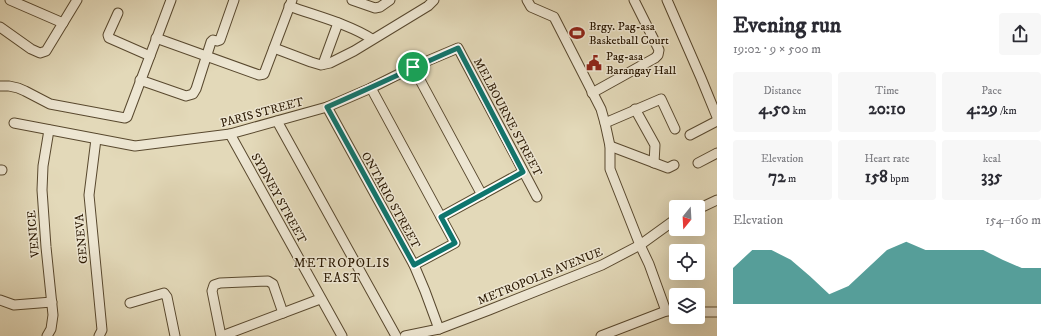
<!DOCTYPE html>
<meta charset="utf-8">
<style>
:root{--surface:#fff;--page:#f7f7f7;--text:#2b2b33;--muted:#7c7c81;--accent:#0f766e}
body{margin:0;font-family:"IM FELL DW Pica",serif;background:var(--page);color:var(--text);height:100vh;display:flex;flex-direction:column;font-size:15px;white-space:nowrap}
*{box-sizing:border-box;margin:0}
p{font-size:13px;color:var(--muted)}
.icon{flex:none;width:22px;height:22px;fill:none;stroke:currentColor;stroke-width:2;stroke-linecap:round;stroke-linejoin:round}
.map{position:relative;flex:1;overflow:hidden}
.details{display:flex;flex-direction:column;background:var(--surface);width:340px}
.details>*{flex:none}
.needle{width:26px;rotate:198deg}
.tools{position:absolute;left:669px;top:200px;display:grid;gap:8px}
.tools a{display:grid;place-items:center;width:36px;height:36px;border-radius:4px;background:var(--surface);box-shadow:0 4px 16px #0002;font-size:20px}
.pin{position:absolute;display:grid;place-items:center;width:34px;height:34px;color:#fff;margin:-17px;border:2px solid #fff;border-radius:50%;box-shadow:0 1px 4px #0007}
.round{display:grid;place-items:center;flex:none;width:42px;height:42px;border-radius:4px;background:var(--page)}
.head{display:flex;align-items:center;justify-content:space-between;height:68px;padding:0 16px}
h1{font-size:22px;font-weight:700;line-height:30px}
.figures{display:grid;grid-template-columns:repeat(3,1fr);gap:6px;height:68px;padding:4px 16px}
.figures div{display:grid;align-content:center;border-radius:4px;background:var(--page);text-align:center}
.figures b{font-size:17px;font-weight:700}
.figures small{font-size:11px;font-weight:400}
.figures p{font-size:11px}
.chart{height:112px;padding:8px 16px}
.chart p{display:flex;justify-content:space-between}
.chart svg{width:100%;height:72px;margin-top:4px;fill:var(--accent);opacity:.7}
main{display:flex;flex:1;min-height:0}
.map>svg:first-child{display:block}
</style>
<main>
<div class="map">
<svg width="717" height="336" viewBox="0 0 717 336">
<rect width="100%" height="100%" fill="#e3d9b9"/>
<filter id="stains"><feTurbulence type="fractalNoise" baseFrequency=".005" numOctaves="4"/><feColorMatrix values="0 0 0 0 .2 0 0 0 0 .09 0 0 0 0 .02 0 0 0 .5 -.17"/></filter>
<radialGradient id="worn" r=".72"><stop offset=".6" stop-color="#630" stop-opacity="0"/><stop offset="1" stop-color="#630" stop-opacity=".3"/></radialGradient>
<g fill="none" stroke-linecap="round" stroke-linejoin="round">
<defs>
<g id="minor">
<polyline points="10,0 63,23"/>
<polyline points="352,0 375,8 380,7 390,0"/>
<polyline points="527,0 531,7 554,17 601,109 605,123 610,146 610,169 640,245 649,264 666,311"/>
<polyline points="667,0 701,78 717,117"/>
<path d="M289 6C316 16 349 24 372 39"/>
<polyline points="118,13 108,35 109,38 150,56"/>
<polyline points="0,27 31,49 40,53 46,51 77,0"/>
<polyline points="156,38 259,75 264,74 292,0"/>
<polyline points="274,48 311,62 321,65 330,63 354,51 428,6 434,0"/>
<polyline points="323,64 338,23"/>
<polyline points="413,67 482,195"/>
<polyline points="140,80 186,96 193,94 196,89 211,42 213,40 217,41 220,40 234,0"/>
<polyline points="0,86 9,86 18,88 25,91 50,104 125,118 127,117 171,0"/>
<polyline points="371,88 455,243 414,265"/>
<polyline points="592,93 655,58 658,55 659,50 634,0"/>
<polyline points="327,107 414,265 425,291 439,329"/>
<polyline points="635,109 655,145 654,163"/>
<polyline points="277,121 396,336"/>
<polyline points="14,123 135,146 230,134 327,107 371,88 413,67 458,48 537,197"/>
<polyline points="605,123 661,99 675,129"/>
<polyline points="230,134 342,336"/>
<polyline points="690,135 717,121"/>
<polyline points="96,139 89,195 102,330 99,336"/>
<polyline points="610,146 668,168 674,165"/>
<polyline points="698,163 717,153"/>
<polyline points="0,170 2,170"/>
<polyline points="698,209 717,200"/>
<polyline points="441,217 523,172"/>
<polyline points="0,300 14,305 52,302"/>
<polyline points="130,303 164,293 167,297 175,336"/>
<polyline points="698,312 717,312"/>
<polyline points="47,336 51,329 53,315 46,247 42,190 43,166 49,130"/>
<polyline points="221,336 212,291 214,285 220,283 268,281 273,284 283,313"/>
<polyline points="222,336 320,299"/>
<polyline points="405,336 439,329 489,310 602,265 640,245 676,219"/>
<polyline points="601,336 666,311 676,311"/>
</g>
</defs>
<use href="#minor" stroke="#58482e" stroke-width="11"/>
<use href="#minor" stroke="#ede6d2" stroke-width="9"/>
</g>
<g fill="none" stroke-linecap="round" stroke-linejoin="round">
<defs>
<path id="route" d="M458 48 523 172 441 217 455 243 414 265 327 107C371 88 414 67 458 48Z"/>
</defs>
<use href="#route" stroke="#fff" stroke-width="8"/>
<use href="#route" stroke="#0f766e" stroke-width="5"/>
</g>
<defs>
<symbol id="stadium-bare" viewBox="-9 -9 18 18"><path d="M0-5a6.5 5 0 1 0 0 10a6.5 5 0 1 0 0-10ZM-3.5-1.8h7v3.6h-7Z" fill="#8f2418" stroke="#ede6d2" stroke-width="2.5" paint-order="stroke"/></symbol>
<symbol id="civic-bare" viewBox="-9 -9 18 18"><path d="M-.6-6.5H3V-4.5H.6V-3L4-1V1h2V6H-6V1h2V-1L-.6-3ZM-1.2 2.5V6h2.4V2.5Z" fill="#8f2418" stroke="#ede6d2" stroke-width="2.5" paint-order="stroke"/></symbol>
</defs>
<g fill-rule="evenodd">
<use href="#stadium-bare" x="566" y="22" width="22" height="22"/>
<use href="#civic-bare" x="583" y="52" width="22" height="22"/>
</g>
<g text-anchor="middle" stroke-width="3" stroke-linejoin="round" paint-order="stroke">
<g font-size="12" fill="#291700" stroke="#ede6d2" text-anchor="start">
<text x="589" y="30">Brgy. Pag-asa<tspan x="589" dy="14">Basketball Court</tspan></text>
<text x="606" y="60">Pag-asa<tspan x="606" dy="14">Barangay Hall</tspan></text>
</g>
<g font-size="12" fill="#291700" stroke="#ede6d2">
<text transform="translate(262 112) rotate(-15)" y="4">PARIS STREET</text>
<text transform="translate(508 117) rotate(62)" y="4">MELBOURNE STREET</text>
<text transform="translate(279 198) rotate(61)" y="4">SYDNEY STREET</text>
<text transform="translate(391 200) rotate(61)" y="4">ONTARIO STREET</text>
<text transform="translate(33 234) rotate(-95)" y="4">VENICE</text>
<text transform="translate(81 239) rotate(-95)" y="4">GENEVA</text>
<text transform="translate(540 276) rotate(-22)" y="4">METROPOLIS AVENUE</text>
</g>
<g font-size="13" letter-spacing="1" fill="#291700" stroke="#ede6d2">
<text x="342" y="267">METROPOLIS<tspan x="342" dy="15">EAST</tspan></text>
</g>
</g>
<rect width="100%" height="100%" filter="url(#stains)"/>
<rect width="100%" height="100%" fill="url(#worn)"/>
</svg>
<div class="tools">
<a><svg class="needle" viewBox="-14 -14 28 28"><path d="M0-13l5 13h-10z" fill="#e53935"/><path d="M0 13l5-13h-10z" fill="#7c7c81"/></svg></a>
<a><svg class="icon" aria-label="locate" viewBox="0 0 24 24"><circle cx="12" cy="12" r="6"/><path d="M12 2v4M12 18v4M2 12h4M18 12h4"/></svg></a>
<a><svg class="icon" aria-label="layers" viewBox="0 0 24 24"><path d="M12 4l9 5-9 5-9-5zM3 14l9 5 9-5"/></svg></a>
</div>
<div class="pin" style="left:413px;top:67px;background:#1e9e55"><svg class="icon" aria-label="arrive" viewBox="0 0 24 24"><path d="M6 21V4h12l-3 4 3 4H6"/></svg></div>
</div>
<section class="details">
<div class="head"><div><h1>Evening run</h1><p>19:02 · 9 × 500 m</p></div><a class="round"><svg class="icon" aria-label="share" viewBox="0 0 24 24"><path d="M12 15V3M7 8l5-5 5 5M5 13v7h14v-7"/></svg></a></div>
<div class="figures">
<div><p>Distance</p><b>4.50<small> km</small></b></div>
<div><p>Time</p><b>20:10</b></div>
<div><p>Pace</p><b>4:29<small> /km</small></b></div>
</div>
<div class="figures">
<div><p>Elevation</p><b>72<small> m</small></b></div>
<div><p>Heart rate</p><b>158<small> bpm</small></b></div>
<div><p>kcal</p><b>335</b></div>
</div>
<div class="chart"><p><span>Elevation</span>154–160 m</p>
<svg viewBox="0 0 160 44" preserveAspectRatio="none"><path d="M0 44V22L10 11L20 11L30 17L40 27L50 38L60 33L70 22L80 11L90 6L100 11L110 11L120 11L130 11L140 17L150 22L160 22V44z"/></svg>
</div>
</section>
</main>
